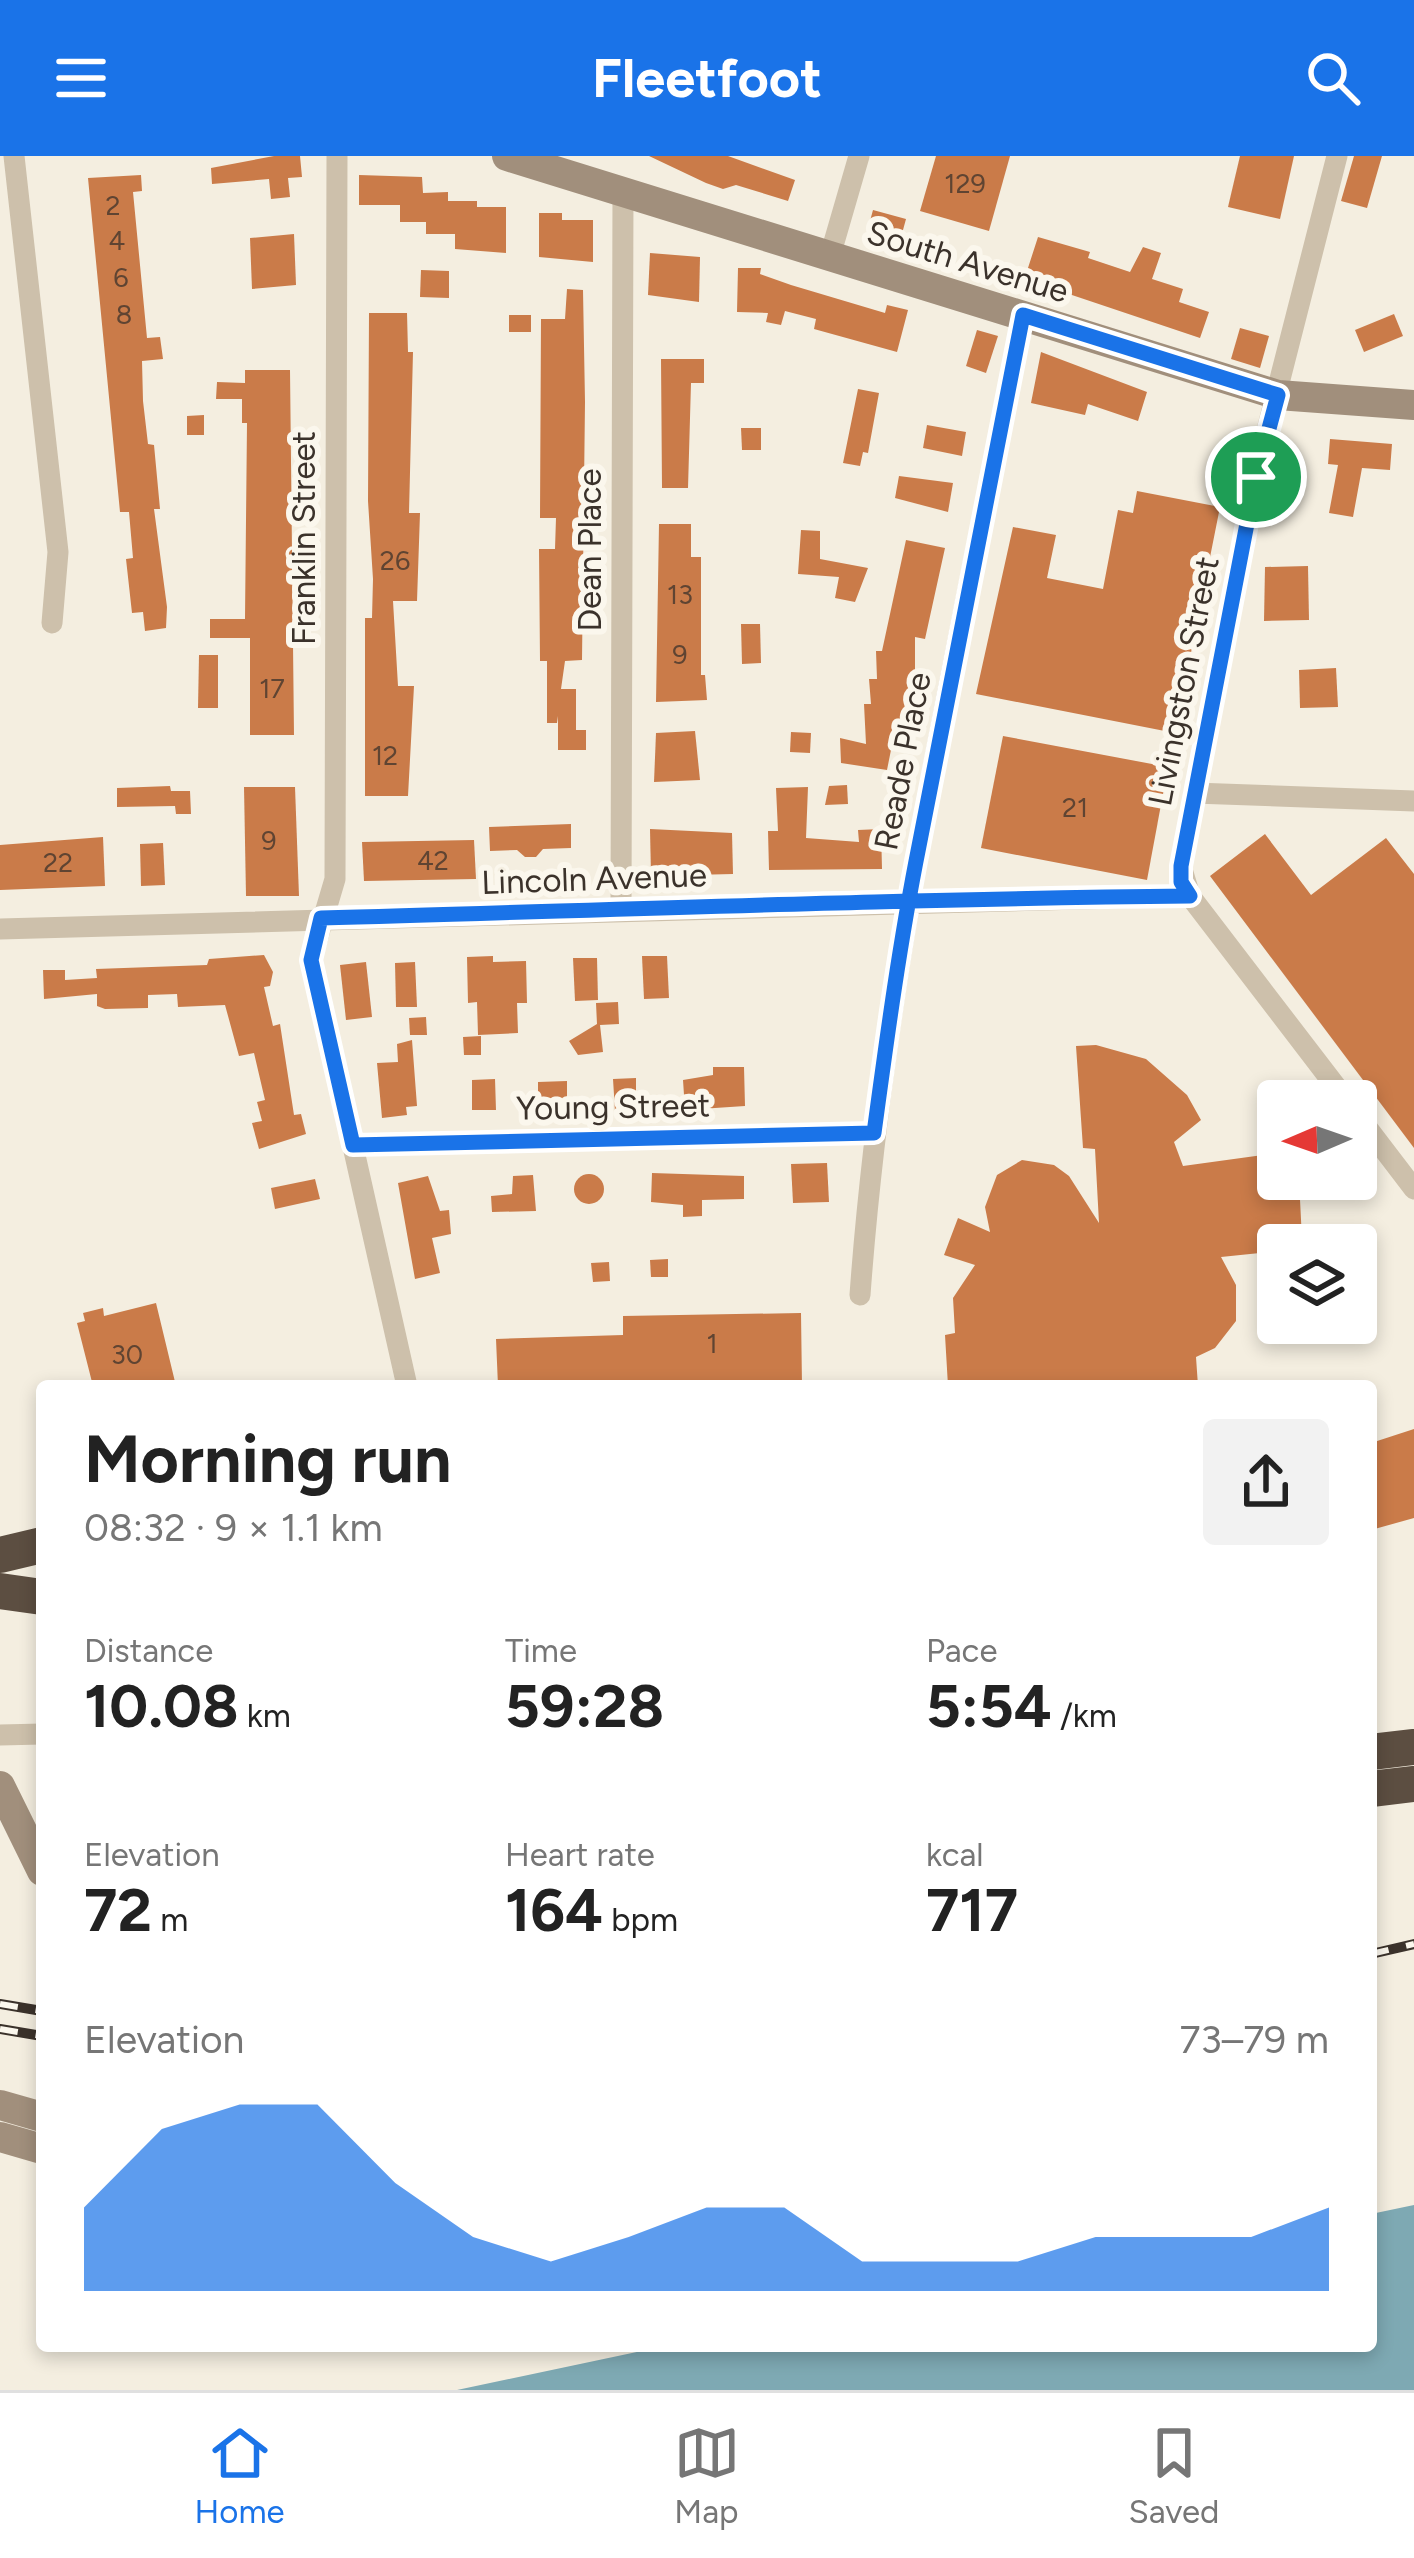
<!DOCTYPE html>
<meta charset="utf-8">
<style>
:root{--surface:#fff;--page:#f2f2f2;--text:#222;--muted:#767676;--line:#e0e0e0;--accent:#1a73e8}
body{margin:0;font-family:Figtree,sans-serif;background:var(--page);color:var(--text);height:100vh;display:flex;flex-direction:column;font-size:45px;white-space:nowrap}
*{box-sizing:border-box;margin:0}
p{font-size:39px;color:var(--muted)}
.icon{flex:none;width:66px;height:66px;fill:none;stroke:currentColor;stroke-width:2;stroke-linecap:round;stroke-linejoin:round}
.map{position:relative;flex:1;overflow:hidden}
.side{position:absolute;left:36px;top:1224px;width:1341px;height:972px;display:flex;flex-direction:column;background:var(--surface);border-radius:12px;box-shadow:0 6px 18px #0003}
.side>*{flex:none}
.needle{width:78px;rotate:268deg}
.tools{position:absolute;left:1257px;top:924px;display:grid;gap:24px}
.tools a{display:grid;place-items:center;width:120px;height:120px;border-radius:12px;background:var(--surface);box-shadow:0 6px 18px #0003;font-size:60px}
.pin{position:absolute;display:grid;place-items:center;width:102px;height:102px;color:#fff;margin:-51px;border:6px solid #fff;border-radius:50%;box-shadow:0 3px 12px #0007}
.round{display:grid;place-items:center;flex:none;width:126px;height:126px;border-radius:12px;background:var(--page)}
.summary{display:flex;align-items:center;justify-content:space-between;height:204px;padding:0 48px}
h1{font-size:66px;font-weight:700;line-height:90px}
.stats{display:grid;grid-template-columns:repeat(3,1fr);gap:18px;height:204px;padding:12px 48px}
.stats div{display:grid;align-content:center}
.stats b{font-size:60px;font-weight:700}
.stats small{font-size:33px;font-weight:400}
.stats p{font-size:33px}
.chart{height:336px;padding:24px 48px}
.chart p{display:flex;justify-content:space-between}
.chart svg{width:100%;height:216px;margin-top:12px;fill:var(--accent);opacity:.7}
header{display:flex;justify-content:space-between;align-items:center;height:156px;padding:0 48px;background:var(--accent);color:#fff;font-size:54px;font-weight:700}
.menu{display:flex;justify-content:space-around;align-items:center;height:168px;border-top:3px solid var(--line);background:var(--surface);font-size:33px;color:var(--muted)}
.menu a{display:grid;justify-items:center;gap:6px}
.menu .selected{color:var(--accent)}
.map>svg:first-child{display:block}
</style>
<header><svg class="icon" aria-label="menu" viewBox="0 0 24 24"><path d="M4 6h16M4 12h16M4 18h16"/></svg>Fleetfoot<svg class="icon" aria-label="search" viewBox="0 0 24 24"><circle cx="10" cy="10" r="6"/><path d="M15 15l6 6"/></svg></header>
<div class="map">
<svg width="1414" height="2234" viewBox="0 0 1414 2234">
<rect width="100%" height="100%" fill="#f4eee0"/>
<polygon fill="#7ea9b3" points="1414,2049 1414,2234 457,2234 665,2190 1371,2190 1371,2058"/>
<g fill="#ca7b49">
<polygon points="274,0 300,0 302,21 288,22 290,41 271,43 269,23 212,28 211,12"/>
<polygon points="649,0 728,0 795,24 788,45 736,29 723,33 706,27"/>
<polygon points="936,0 1010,0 989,75 920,55"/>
<polygon points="1240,0 1294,0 1280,63 1228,51"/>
<polygon points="1354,0 1382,0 1367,52 1341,45"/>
<polygon points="141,19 142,35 133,36 147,182 160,181 163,203 142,205 143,245 148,288 154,289 160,353 154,353 167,451 166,472 145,475 143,456 132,457 126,403 133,402 129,356 120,356 88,22"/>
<polygon points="359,19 422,21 423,37 448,36 448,45 477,45 477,51 506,51 506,97 455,93 455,78 426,78 426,66 400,66 400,49 359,49"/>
<polygon points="873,54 906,63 900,85 867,76"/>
<polygon points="539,57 562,57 562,64 593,64 593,106 539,101"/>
<polygon points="294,78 296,129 252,133 250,82"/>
<polygon points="1038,81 1090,96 1088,102 1130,116 1143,91 1161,97 1152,123 1183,133 1179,146 1209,156 1200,182 1060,135 1063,127 1027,115"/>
<polygon points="650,97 700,101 699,146 648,139"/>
<polygon points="738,112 761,112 760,118 791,129 885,157 887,149 908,154 897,196 814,173 816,163 785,155 781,169 766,166 768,157 737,156"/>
<polygon points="421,114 449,115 449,142 420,141"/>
<polygon points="567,133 583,134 585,246 582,504 565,505 561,533 576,533 576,574 586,574 586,594 558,594 558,560 557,567 547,567 547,505 540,505 539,393 555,393 556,362 540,362 541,163 565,163"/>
<polygon points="369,157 407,157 408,196 413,196 409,357 420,357 417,445 393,445 398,530 414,530 408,640 365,640 365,462 372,462 373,423 368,345"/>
<polygon points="1394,158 1403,180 1364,196 1355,174"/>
<rect x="509" y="159" width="22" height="17"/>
<polygon points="1240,172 1269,180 1260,212 1231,203"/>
<polygon points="977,174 998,180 986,217 966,210"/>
<polygon points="1041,196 1147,236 1138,265 1088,248 1085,259 1031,247"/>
<polygon points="661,203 704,203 704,227 691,227 688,332 662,332"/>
<polygon points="245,214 290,214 294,579 250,579 250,482 210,482 210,463 245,463 247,267 242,267 242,243 216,243 217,226 245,227"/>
<polygon points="858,233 879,237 868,297 863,296 860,310 843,307"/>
<polygon points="204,259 204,279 187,279 187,260"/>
<polygon points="927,269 966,276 962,300 923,292"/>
<polygon points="741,272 761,272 761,294 742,294"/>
<polygon points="1330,283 1392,288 1390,314 1362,312 1353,361 1329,357 1338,309 1328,308"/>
<polygon points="899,320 953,327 948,356 895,342"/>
<polygon points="1137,335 1220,351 1175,577 976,538 1013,371 1056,379 1047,422 1103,433 1118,354 1133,357"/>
<polygon points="659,368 691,368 691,401 701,401 701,519 705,519 707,544 656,546"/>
<polygon points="801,374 820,375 820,403 868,412 855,446 835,442 839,421 798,418"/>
<polygon points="906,384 945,392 925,483 915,481 915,543 904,543 906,568 896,569 887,614 841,607 840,582 866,588 864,548 871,548 869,523 877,523 876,495 882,495"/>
<polygon points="1308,410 1309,464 1264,465 1265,411"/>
<polygon points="741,468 760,468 761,507 742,508"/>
<polygon points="199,499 218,499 218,552 198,552"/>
<polygon points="1336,512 1338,551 1300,552 1299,514"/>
<polygon points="695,575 700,624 654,626 656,577"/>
<polygon points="791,576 811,577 810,597 790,596"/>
<polygon points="1003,580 1168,611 1147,724 981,692"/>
<polygon points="847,629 848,648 825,649 829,630"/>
<polygon points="170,630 171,635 190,635 191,658 176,658 175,650 117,651 117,632"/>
<polygon points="244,631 295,631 299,740 246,740"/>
<polygon points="808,631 806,682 859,686 858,674 881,673 882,713 769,714 768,675 778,675 776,632"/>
<polygon points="571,668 571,692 543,693 536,701 525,701 517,694 490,695 489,671"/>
<polygon points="650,673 732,677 733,718 651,720"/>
<polygon points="1265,678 1311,739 1386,682 1414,718 1414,992 1210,720"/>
<polygon points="103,681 105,730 0,734 0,689"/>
<polygon points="474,684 476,723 364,725 362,686"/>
<polygon points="163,687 165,729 141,730 140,688"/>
<polygon points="264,799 273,816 270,830 264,831 273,870 280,868 294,959 301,958 306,978 259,993 252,967 262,965 257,946 265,944 254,897 239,900 225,849 178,851 177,838 148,839 148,852 105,853 97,850 97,838 44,843 43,814 65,814 65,824 97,822 96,813 207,809 209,803"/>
<polygon points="493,800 493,806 526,805 527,847 517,847 518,877 478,879 477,846 468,847 467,801"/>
<polygon points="642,800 667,800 669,842 644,843"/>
<polygon points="573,802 597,802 598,844 575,845"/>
<polygon points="366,806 372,861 346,864 340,809"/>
<polygon points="415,806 417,851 396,851 395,807"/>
<polygon points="618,846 619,868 600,869 603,896 578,899 569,885 597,868 596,847"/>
<polygon points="426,861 427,879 410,879 409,862"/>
<polygon points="481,880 481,899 464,899 463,881"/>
<polygon points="412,884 417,950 406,951 407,959 382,962 377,907 398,906 397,888"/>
<polygon points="1096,889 1146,903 1187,939 1201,964 1174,986 1183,1010 1278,997 1278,1023 1299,1023 1302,1084 1278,1089 1278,1095 1221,1101 1236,1129 1236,1165 1215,1192 1196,1201 1198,1230 948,1230 945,1179 955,1177 953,1142 975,1109 944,1099 958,1062 990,1076 985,1051 997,1019 1022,1004 1054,1009 1069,1020 1099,1067 1095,993 1083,992 1076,890"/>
<polygon points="713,911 744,911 745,950 685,954 683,924 713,919"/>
<polygon points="636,922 636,956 615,956 613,923"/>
<polygon points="495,923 496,954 472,954 472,924"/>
<polygon points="567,925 567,949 538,952 538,926"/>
<polygon points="827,1007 829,1046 793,1047 791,1008"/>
<polygon points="652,1017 744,1020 744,1043 702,1044 702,1060 683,1061 683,1049 651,1046"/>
<circle cx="589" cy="1033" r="15"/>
<polygon points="533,1019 536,1055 492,1056 491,1040 512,1038 513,1020"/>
<polygon points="428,1020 440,1055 449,1054 451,1078 432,1082 440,1117 415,1123 398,1027"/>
<polygon points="315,1023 320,1043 275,1053 271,1032"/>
<polygon points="668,1103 668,1121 651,1121 650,1104"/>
<polygon points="609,1106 610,1125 593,1126 591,1107"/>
<polygon points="156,1147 176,1230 93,1230 77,1167 85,1165 83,1157 103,1152 104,1160"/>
<polygon points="801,1157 802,1230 498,1230 496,1183 623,1179 623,1160"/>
<polygon points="1414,1273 1414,1362 1371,1374 1371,1287"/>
</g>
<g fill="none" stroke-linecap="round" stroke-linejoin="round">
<g stroke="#cdc0ab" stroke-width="21">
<polyline points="14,0 58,396 52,467"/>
<polyline points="337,0 335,723 311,804 407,1230"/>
<polyline points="1337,0 1255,321 1181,710 1190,740 1347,945"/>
<polyline points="830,100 859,0"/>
<polyline points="1194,637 1414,645"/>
<polyline points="621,754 623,35"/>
<polyline points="0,773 1190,740"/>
<polyline points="1356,957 1414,1033"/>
<polyline points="353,989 874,977"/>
<path d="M860 1139C884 808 960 484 1023 159"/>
<polyline points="0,1579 42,1578"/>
</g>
<g stroke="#a18f7c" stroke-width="30">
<polyline points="507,0 1278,239 1414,249"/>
<polyline points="0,1630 42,1715"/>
<polyline points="0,1949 42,1961"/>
<polyline points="0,1981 42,1993"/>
</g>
<g stroke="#5c4e41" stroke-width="36">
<polyline points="0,1399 42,1389"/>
<polyline points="0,1435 42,1441"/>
<polyline points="1371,1596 1414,1591"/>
<polyline points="1371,1633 1414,1628"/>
</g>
<defs>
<g id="rail">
<polyline points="1371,1798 1414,1788"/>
<polyline points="0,1848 42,1855"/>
<polyline points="0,1873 42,1880"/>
</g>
</defs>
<use href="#rail" stroke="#3b322b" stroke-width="10"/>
<use href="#rail" stroke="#fbf7ed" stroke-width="6" stroke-dasharray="18" stroke-linecap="butt"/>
</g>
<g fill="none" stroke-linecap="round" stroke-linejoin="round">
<defs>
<path id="route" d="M1256 321 1181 710V726L1190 740C900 743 611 754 321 762L311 804 353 989 874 977C887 881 900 785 919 690L1023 159 1278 239 1256 321"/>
</defs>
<use href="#route" stroke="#fff" stroke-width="24"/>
<use href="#route" stroke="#1a73e8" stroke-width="15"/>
</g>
<g text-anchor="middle" stroke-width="12" stroke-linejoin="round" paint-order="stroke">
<g font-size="27" fill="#5f4432">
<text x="965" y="37">129</text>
<text x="113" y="59">2</text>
<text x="117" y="94">4</text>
<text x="121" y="131">6</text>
<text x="124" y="168">8</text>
<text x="395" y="414">26</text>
<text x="680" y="448">13</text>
<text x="680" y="508">9</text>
<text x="272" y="542">17</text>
<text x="385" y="609">12</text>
<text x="1075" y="661">21</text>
<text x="269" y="694">9</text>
<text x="433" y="714">42</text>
<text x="58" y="716">22</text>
<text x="712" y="1197">1</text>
<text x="127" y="1208">30</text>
</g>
<g font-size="33" fill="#3b322b" stroke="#fbf7ed">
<text transform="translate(968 105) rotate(17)" y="12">South Avenue</text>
<text transform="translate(303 382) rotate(-90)" y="12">Franklin Street</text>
<text transform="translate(589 394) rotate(-90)" y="12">Dean Place</text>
<text transform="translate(1183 525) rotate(-79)" y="12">Livingston Street</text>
<text transform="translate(902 605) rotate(-79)" y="12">Reade Place</text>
<text transform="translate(594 722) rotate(-2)" y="12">Lincoln Avenue</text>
<text transform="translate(613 950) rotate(-1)" y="12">Young Street</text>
</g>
</g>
</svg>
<div class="tools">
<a><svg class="needle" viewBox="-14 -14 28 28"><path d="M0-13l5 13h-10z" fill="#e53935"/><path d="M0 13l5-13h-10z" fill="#767676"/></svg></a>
<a><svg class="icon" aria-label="layers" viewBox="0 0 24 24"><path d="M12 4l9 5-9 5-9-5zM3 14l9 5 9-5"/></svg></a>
</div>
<div class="pin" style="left:1256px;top:321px;background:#1e9e55"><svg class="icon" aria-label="arrive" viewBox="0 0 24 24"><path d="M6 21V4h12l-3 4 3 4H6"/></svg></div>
<section class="side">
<div class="summary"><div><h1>Morning run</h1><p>08:32 · 9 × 1.1 km</p></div><a class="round"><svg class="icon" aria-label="share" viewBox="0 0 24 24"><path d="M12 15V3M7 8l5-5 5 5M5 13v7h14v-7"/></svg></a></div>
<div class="stats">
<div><p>Distance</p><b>10.08<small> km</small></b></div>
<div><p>Time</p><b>59:28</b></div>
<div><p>Pace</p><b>5:54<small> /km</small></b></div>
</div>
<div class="stats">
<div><p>Elevation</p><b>72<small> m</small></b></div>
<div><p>Heart rate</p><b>164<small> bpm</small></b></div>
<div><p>kcal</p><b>717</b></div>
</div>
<div class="chart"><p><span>Elevation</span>73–79 m</p>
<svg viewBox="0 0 160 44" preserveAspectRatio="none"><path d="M0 44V27L10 11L20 6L30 6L40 22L50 33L60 38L70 33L80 27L90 27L100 38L110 38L120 38L130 33L140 33L150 33L160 27V44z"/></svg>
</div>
</section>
</div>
<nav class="menu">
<a class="selected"><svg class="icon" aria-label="home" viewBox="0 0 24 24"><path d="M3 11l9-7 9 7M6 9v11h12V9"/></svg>Home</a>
<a><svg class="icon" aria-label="map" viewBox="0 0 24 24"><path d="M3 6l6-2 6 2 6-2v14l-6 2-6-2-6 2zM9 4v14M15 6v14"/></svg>Map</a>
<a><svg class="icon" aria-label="saved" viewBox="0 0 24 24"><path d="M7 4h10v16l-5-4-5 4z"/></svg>Saved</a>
</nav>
